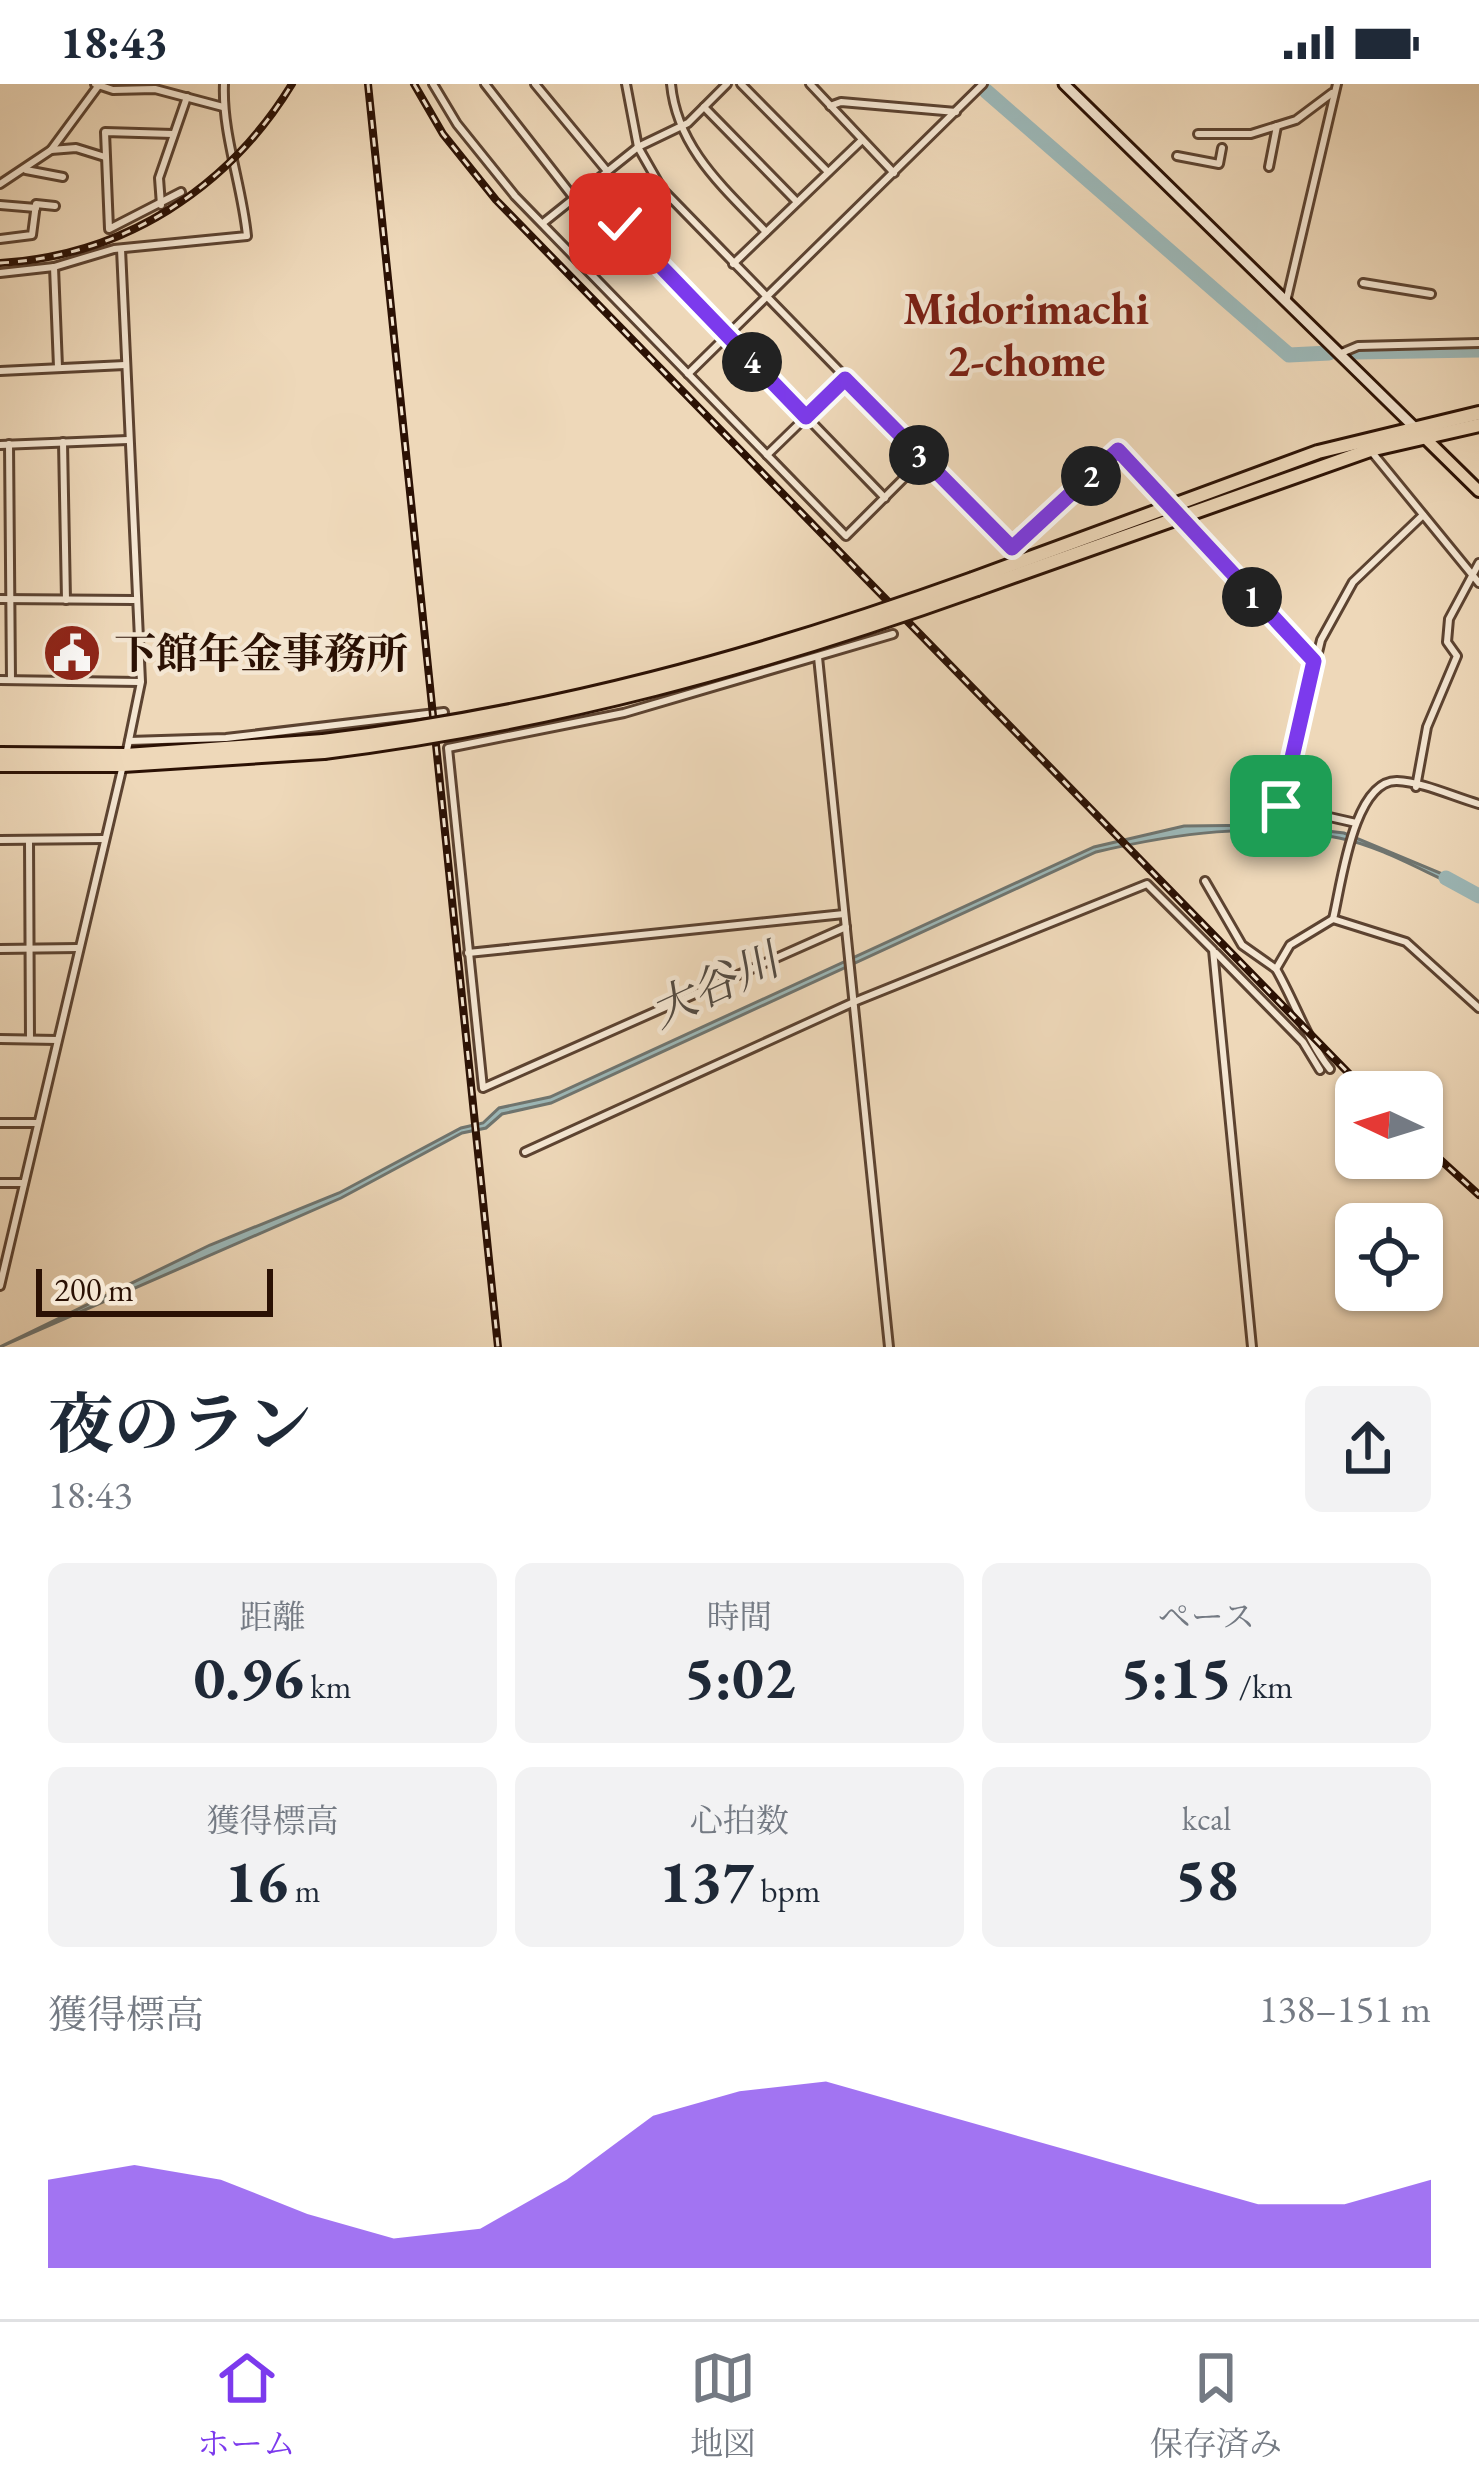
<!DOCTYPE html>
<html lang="ja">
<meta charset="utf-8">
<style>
:root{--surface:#fff;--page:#f2f2f3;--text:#1f2937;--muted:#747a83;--line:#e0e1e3;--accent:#7c3aed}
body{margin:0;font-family:"EB Garamond","Noto Serif JP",serif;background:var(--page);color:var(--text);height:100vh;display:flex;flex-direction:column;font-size:45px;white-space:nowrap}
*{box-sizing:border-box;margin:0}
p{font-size:39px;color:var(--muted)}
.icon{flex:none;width:66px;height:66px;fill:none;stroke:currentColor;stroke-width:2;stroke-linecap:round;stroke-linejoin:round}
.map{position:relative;height:1263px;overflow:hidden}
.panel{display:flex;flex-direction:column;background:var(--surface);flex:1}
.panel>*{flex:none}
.needle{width:78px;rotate:274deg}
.tools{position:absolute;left:1335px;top:987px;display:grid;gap:24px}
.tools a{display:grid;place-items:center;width:108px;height:108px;border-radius:18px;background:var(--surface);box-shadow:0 3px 9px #0004;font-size:60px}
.scale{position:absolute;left:36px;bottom:30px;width:237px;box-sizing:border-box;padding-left:12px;border:6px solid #2b1104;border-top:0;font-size:33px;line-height:42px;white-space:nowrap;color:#2b1104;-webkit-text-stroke:9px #f4e6d2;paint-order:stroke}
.pin{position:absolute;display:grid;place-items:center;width:102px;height:102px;color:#fff;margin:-51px;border-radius:24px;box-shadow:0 6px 18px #0006}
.km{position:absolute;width:60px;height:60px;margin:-30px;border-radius:50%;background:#222;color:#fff;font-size:33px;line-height:60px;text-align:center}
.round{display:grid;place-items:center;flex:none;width:126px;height:126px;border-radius:18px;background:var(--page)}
.summary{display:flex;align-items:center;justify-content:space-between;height:204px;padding:0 48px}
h1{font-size:66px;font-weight:700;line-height:90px}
.figures{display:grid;grid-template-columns:repeat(3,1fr);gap:18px;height:204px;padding:12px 48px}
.figures div{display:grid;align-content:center;border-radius:18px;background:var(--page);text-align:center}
.figures b{font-size:60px;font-weight:700}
.figures small{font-size:33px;font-weight:400}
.figures p{font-size:33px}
.chart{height:336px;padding:24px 48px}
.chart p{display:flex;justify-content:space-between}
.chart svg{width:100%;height:216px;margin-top:12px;fill:var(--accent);opacity:.7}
.status{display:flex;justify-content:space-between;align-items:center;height:84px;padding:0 60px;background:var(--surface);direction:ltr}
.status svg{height:33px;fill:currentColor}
.dock{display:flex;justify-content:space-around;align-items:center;height:168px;border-top:3px solid var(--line);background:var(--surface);font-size:33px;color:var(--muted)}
.dock a{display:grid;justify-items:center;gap:6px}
.dock .selected{color:var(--accent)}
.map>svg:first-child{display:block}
</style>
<div class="status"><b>18:43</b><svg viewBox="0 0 49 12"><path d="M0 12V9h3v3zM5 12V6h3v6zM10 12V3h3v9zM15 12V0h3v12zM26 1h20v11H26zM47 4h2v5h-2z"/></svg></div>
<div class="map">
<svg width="1479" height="1263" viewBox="0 0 1479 1263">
<rect width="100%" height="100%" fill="#eed8b9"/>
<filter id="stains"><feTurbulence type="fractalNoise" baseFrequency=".00167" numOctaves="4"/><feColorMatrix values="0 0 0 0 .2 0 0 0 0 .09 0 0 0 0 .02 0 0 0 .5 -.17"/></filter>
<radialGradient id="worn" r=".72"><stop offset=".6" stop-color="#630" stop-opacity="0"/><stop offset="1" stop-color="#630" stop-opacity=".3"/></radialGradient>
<path fill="#9cb8b8" stroke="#6f7570" stroke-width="3" d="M1276 741 1344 749 1464 799 1461 804C1422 787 1380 762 1339 754 1256 738 1177 749 1096 768L551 1019 502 1030 486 1044 462 1049 341 1114 0 1263 210 1161 339 1109 461 1044 483 1039 499 1024 550 1013 1094 763 1184 742Z"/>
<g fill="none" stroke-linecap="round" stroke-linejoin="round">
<g stroke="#9cb8b8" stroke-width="15">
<polyline points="986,7 1289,271 1329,269"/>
<polyline points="1355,268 1479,266"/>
<polyline points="1446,794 1479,812"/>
</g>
<defs>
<g id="street">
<polyline points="95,0 113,6 155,5 223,23"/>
<polyline points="433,0 457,40 515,112 846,452 923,375"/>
<polyline points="485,0 574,114"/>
<polyline points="535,0 607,87"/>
<polyline points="626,0 638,63 662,105 1012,464 1117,366 1314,577"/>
<path d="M671 0C677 64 724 104 766 148"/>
<polyline points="741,0 828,88"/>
<polyline points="810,0 894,89"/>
<polyline points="830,22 841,18 956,28"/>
<polyline points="704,23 797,118"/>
<polyline points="173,50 105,48 109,145 181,108"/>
<polyline points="1198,50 1251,50 1296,36 1332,9"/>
<polyline points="51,66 76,64 105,73"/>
<polyline points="1177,72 1219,80 1222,64"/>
<polyline points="1269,83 1277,42"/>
<polyline points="26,86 63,93"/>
<polyline points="0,100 51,66 99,1"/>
<polyline points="0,121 36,124"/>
<polyline points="161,121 159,94 187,13"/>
<polyline points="543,139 638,63 688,39 727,0"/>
<polyline points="620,140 885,414"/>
<polyline points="0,155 32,151 36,120 55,122"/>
<polyline points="121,165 141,598 126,671"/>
<polyline points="577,175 662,105"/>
<polyline points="733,180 862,56"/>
<polyline points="54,183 58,283"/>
<path d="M0 189 54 183 114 165 247 152C242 101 222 50 224 0"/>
<polyline points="1363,199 1431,210"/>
<polyline points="1286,218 1337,0"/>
<polyline points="1339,270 1358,262 1479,259"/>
<polyline points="0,287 125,281"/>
<polyline points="688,290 983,0"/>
<polyline points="63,358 66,516"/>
<polyline points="9,360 11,596"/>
<polyline points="0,361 128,356"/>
<polyline points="1371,367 1479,499"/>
<polyline points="767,371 845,295"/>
<polyline points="0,515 134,516"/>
<polyline points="818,573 889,1263"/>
<polyline points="0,596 140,598"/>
<polyline points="129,657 226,654 444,628"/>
<polyline points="1416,703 1427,643 1457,572 1447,558 1449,535 1479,479"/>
<path d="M1479 720C1454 713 1423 698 1397 697 1353 696 1341 803 1333 835L1406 858 1479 924"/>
<polyline points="1356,739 1281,722 1321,556 1353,498 1423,431"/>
<polyline points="0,756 104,755"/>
<polyline points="29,756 30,955"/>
<polyline points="1205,797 1242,861 1276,885 1290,861 1333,835"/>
<polyline points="846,843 483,1004 448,664 624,629 893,550"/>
<polyline points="0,865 78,864"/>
<polyline points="468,869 844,830"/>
<polyline points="1216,869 1303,958 1320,986"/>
<path d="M1276 885C1295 918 1308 958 1330 985"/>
<polyline points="0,955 57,956"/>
<polyline points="0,1039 37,1039"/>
<polyline points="525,1068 854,918 1147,800 1213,866 1252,1263"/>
<polyline points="0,1099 24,1099"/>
<polyline points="0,1202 123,681"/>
</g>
<polyline id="secondary" points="1064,0 1413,342"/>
<polyline id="primary" points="1421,350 1479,407"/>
<g id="highway">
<polyline points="973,495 1318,368 1479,329"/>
<polyline points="977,505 1370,366 1479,341"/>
<polyline points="0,670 126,671 323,657"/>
<polyline points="0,681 123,681 324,668"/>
</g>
</defs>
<use href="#street" stroke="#5c4331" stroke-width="12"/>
<use href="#secondary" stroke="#2b1104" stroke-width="15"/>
<use href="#primary" stroke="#2b1104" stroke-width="16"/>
<use href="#highway" stroke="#2b1104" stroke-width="18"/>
<use href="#street" stroke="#f4e6d2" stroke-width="6"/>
<use href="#secondary" stroke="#f4e6d2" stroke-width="9"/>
<use href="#primary" stroke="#eed8b9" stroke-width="10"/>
<use href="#highway" stroke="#eed8b9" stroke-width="12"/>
<defs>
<g id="rail">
<polyline points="368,0 498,1263"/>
<polyline points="414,0 443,50 496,116 1367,1008"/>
<path d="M0 179C123 172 228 105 292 0"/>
<polyline points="1422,1059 1479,1111"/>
</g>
</defs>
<use href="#rail" stroke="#2b1104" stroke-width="8"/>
<use href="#rail" stroke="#f4e6d2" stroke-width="3" stroke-dasharray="9" stroke-linecap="butt"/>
<defs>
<g id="highway-bridge">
<path d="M323 657C552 629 756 573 973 495"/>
<path d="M324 668C554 639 759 583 977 505"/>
</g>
</defs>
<use href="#highway-bridge" stroke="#2b1104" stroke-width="18" stroke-linecap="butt"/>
<use href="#highway-bridge" stroke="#eed8b9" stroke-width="12"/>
</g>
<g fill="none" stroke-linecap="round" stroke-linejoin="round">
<defs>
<polyline id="route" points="620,140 806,333 845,295 1012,464 1118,366 1314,577 1281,722"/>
</defs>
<use href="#route" stroke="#fff" stroke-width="24"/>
<use href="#route" stroke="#7c3aed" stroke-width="15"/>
</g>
<defs>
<symbol id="civic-disc" viewBox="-11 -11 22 22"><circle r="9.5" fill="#8f2418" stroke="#f4e6d2"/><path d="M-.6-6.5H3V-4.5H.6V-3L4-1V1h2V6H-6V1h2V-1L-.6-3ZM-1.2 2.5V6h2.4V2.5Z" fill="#fff"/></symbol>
</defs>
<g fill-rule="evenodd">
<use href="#civic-disc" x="39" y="536" width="66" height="66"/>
</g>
<g text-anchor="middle" stroke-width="9" stroke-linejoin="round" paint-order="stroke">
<g font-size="42" font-weight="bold" fill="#2b1104" stroke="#f4e6d2" text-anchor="start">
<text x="114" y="584">下館年金事務所</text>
</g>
<g font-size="45" font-weight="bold" fill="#7a1f14" stroke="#f4e6d2">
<text x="1026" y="240">Midorimachi<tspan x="1026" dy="52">2-chome</tspan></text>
</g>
<g font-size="45" font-style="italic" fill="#534b43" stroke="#f4e6d2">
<text transform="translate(714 901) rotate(-25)" y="16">大谷川</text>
</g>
</g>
<rect width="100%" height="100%" filter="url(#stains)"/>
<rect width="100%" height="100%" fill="url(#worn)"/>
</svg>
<div class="tools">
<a><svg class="needle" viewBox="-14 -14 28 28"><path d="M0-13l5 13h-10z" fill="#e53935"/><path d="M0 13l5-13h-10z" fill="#747a83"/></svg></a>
<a><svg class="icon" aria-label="locate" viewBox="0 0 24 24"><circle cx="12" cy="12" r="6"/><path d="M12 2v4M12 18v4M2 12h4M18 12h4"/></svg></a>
</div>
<div class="scale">200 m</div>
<div class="pin" style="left:1281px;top:722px;background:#1e9e55"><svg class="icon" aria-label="arrive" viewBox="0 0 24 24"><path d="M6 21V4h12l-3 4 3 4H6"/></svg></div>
<div class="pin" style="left:620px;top:140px;background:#d93025"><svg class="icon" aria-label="check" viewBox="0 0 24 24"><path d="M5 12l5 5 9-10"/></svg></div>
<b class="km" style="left:1252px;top:513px">1</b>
<b class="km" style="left:1091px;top:392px">2</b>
<b class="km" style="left:919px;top:371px">3</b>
<b class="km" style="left:752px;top:278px">4</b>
</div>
<section class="panel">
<div class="summary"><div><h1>夜のラン</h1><p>18:43</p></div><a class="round"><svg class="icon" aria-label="share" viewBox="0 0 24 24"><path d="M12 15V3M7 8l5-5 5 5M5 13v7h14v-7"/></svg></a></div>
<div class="figures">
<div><p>距離</p><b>0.96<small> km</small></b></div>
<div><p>時間</p><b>5:02</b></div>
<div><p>ペース</p><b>5:15<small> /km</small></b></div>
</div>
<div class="figures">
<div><p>獲得標高</p><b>16<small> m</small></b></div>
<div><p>心拍数</p><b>137<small> bpm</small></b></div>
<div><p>kcal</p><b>58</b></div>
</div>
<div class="chart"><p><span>獲得標高</span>138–151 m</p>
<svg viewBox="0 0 160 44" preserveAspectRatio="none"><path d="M0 44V26L10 23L20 26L30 33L40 38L50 36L60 26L70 13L80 8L90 6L100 11L110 16L120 21L130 26L140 31L150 31L160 26V44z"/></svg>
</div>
</section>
<nav class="dock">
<a class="selected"><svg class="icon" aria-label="home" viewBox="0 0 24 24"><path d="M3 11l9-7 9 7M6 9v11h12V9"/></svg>ホーム</a>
<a><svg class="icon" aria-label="map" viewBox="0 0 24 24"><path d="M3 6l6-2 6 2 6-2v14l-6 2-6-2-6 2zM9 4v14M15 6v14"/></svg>地図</a>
<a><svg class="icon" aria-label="saved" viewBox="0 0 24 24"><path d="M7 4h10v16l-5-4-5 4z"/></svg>保存済み</a>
</nav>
